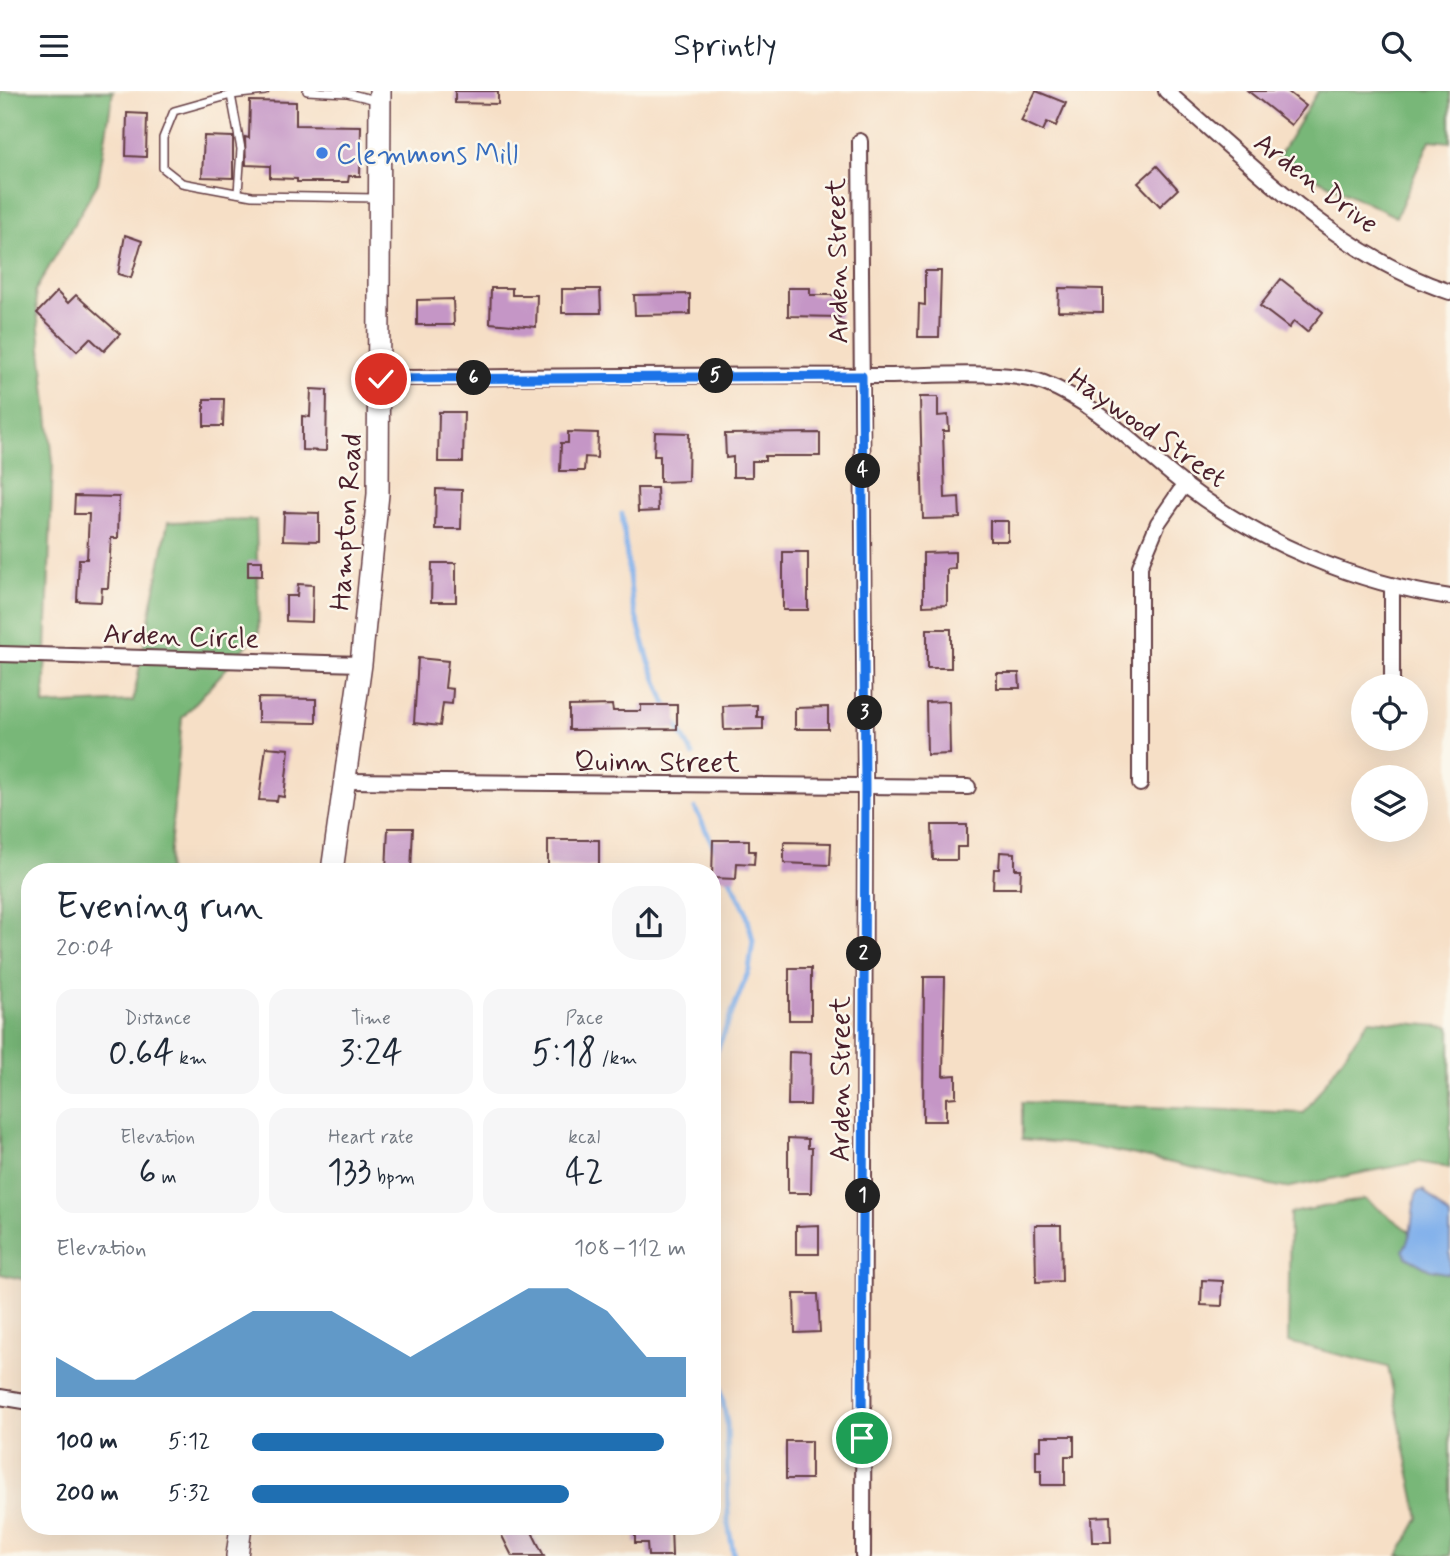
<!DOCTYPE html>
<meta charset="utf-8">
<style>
:root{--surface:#fff;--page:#f6f6f7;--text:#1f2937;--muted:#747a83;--accent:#1f6fb2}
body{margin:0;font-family:Mynerve,sans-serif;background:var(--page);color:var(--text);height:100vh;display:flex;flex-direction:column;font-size:26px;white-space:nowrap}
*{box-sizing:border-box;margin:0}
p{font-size:23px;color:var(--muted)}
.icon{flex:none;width:38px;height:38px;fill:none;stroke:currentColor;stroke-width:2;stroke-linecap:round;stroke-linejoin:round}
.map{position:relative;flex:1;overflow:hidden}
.side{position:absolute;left:21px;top:772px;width:700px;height:672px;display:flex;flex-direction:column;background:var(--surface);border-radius:28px;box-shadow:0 7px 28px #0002}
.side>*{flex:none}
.buttons{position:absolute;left:1351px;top:583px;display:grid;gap:14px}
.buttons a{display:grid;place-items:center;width:77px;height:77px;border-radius:50%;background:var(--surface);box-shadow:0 7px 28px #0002;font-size:35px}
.pin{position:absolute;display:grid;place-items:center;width:60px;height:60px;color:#fff;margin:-30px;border:4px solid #fff;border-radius:50%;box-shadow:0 2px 7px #0007}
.km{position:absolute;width:35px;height:35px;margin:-18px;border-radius:50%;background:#222;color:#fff;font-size:19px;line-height:35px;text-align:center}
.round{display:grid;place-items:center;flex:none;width:74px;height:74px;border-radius:28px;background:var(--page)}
.headline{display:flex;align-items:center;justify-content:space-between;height:119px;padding:0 35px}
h1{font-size:38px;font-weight:600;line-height:52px}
.metrics{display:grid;grid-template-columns:repeat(3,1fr);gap:10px;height:119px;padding:7px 35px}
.metrics div{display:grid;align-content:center;border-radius:18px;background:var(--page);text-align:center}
.metrics b{font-size:35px;font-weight:600}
.metrics small{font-size:19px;font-weight:400}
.metrics p{font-size:19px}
.chart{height:196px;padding:14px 35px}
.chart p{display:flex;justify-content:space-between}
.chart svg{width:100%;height:126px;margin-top:7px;fill:var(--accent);opacity:.7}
ul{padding:0 35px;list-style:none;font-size:23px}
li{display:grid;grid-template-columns:112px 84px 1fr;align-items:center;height:52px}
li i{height:18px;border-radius:9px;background:var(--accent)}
header{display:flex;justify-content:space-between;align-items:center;height:91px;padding:0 35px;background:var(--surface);font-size:32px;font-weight:600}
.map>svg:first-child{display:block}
</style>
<header><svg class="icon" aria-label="menu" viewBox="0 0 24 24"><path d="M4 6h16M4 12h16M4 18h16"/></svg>Sprintly<svg class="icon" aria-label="search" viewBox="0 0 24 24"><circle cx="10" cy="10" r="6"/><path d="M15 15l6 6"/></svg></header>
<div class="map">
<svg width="1450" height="1465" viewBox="0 0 1450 1465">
<rect width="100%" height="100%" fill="#fbf7ec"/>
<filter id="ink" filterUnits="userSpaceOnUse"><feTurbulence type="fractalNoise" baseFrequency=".0143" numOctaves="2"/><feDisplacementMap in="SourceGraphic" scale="14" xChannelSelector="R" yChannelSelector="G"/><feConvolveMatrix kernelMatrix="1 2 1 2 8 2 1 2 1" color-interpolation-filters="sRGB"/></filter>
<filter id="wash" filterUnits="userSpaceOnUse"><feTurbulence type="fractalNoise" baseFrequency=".00686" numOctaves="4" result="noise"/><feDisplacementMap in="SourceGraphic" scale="28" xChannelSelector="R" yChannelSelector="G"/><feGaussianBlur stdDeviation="1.57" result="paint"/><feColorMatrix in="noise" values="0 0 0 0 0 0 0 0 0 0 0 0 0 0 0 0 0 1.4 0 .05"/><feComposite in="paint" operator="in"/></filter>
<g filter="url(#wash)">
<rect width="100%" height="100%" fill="#f6dfc6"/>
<g fill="#78b778" stroke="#616b52" stroke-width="2">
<polygon points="0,0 113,0 98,92 35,200 53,371 44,614 133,610 168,431 256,429 259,541 182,627 168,780 30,780 30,1190 0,1183"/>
<polygon points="1318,0 1450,0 1450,51 1430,49 1396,126 1277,68"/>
<polygon points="1369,929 1450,936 1450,1077 1418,1071 1285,1097 1099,1056 1022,1048 1022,1011 1304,1022"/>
<polygon points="1365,1108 1450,1170 1450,1465 1398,1465 1419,1427 1388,1276 1288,1251 1290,1122"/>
</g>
<path fill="#81b0eb" stroke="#66688b" stroke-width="2" d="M1423 1099 1450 1126V1183L1430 1179 1406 1166 1403 1159C1415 1141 1410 1122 1417 1101Z"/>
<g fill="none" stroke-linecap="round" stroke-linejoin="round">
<g stroke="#81b0eb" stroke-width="5">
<polyline points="622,423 632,511 649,570 668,619"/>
<polyline points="675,631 693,664"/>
<polyline points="695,717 715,758"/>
<polyline points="712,972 749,879 753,850 746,820 727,782"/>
<polyline points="712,1251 727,1333 728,1433 734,1465"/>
</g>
</g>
<g id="blocks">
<g fill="#c596c6">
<polygon points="455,0 498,0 498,13 455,12"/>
<polygon points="1036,0 1066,12 1056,35 1047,31 1043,40 1021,30"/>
<polygon points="1248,0 1287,0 1306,15 1291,34"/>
<polygon points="250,10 296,11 296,34 361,35 360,85 349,85 348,91 297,91 297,88 270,87 270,75 246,74 245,46 249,47"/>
<polygon points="127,22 147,23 146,66 126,65"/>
<polygon points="204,45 233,46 233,87 202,86"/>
<polygon points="1157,75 1178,98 1160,115 1138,92"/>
<polygon points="125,144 142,150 131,187 118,183"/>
<polygon points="925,180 941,180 939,246 918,246 919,213 925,214"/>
<polygon points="1281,188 1323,221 1307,241 1294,230 1289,237 1260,215"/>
<polygon points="491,197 512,197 512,204 537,204 536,236 490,232"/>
<polygon points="788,197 810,197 810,204 840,204 840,226 788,225"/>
<polygon points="1059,197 1103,198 1103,221 1058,220"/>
<polygon points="562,198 600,198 601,222 562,222"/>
<polygon points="57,201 68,212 76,204 120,243 104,260 90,247 77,260 37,222"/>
<polygon points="690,203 690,223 635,224 634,204"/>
<polygon points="453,208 454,234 417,234 417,209"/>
<polygon points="311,298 327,299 326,360 302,359 302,325 310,326"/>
<polygon points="920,306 938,306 938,325 948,324 949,340 943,340 945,407 959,406 960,427 923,428"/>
<polygon points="204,308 224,308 223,335 204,335"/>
<polygon points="439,321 464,321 463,371 438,371"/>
<polygon points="568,341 598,342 597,367 585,366 584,380 560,380 561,352 568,352"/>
<polygon points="655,341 689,342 688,390 660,391 660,365 654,365"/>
<polygon points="820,342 820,365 765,365 765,370 752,370 752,386 733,386 733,366 726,367 725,343"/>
<polygon points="637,397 657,397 658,420 638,421"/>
<polygon points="436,398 462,399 461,438 435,438"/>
<polygon points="75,405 119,406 118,447 111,447 108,497 102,497 101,511 77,510 79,468 87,468 89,423 74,423"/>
<polygon points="284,421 319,422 319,450 283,449"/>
<rect x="990" y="430" width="18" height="20"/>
<rect x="783" y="461" width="25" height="58"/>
<polygon points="955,461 955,477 947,478 947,514 923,515 923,462"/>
<rect x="248" y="470" width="14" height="15"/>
<polygon points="432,472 456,472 456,511 431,511"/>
<polygon points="298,493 313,494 312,531 286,530 286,505 297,505"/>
<rect x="927" y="538" width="24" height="39"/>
<polygon points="418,567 448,570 445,597 453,598 452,613 443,612 440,635 414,632"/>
<polygon points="997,582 1019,582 1020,597 997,597"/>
<polygon points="258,607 316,608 316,632 258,631"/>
<polygon points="949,610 950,663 927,664 926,611"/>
<polygon points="612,614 613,620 641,620 641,614 677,614 677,638 569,639 569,615"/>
<polygon points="757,614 757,626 763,626 763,638 724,639 723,615"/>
<polygon points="828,616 828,638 795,638 795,617"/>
<polygon points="266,656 289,658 284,706 278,705 277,710 259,709"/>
<polygon points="932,734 967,734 967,756 957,756 957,769 933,769"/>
<polygon points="388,737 413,737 411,780 386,780"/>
<polygon points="548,749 599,749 599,776 548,775"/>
<polygon points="713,749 749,749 749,760 755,760 754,773 737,772 736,788 712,787"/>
<polygon points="784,751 831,752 830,774 784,772"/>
<polygon points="1000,761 1015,762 1015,778 1021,778 1020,797 993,797 994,778 999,778"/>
<rect x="789" y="877" width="22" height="52"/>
<polygon points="924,886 945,886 943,985 956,984 956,1006 946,1007 946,1030 923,1030"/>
<polygon points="789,961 811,962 810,1014 788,1014"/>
<polygon points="788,1047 808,1048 808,1057 812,1057 811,1102 788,1102"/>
<polygon points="819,1134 819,1163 796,1163 796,1135"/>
<polygon points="1035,1134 1061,1134 1062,1190 1036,1191"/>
<polygon points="1202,1189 1223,1190 1222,1215 1201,1214"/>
<polygon points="794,1203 818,1203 820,1241 795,1242"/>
<polygon points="1041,1345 1074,1345 1074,1365 1065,1365 1065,1394 1041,1394 1041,1379 1036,1379 1036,1359 1041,1359"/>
<rect x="786" y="1350" width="25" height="38"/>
<polygon points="1110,1425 1111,1451 1092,1451 1091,1426"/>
<polygon points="517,1435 529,1435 544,1465 512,1465 501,1443"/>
<polygon points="635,1435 671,1435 672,1465 648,1465 647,1452 635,1452"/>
</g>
</g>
</g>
<g filter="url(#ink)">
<use href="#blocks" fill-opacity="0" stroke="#643c42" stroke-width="2"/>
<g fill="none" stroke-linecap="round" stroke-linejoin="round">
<defs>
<g id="lane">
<polyline points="265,0 231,4 174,20 163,47 163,77 182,92 252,105 377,107"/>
<polyline points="307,0 347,2 376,9"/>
<polyline points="231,4 241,58 238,102"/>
</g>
<g id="street">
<path d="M1166 0C1253 74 1339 165 1450 201"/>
<polyline points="860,50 865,696 863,1465"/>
<path d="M381 287C549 286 717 283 886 285 929 285 1006 278 1044 292 1097 312 1141 360 1186 395 1263 453 1355 492 1450 506"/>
<polyline points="1392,495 1392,592"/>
<polyline points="0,563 361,573"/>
<polyline points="345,690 968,696"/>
<polyline points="1140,693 1140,475 1158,432 1185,393"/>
<polyline points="0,1306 30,1311"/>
</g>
<g id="secondary">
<polyline points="332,780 361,573 378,403 380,0"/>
<polyline points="237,1465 241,1435"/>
</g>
</defs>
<use href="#lane" stroke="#643c42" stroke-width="10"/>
<use href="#street" stroke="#643c42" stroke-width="18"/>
<use href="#secondary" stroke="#643c42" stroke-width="24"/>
<use href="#lane" stroke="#fff" stroke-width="7"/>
<use href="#street" stroke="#fff" stroke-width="14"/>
<use href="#secondary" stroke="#fff" stroke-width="21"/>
</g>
</g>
<g fill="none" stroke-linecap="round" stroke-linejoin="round" filter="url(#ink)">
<defs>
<polyline id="route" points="381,288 862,285 865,696 862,1347"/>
</defs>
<use href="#route" stroke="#fff" stroke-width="14"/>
<use href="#route" stroke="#1a73e8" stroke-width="9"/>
</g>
<circle fill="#3f7fe0" stroke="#fbf7ec" stroke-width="2.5" cx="322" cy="62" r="7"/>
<g text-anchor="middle" stroke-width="5" stroke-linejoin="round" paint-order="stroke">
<g font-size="28" fill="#366cbe" stroke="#fbf7ec" text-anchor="start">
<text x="336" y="72">Clemmons Mill</text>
</g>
<g font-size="28" fill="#4a1f2b" stroke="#fbf7ec">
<text transform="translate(1317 91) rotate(37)" y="10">Arden Drive</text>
<text transform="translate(836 170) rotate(-91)" y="10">Arden Street</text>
<text transform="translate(1148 336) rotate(35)" y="10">Haywood Street</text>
<text transform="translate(345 431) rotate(-86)" y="10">Hampton Road</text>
<text transform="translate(181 544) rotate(2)" y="10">Arden Circle</text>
<text x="657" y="680">Quinn Street</text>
<text transform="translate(839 988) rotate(-90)" y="10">Arden Street</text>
</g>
</g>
</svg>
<div class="buttons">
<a><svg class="icon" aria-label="locate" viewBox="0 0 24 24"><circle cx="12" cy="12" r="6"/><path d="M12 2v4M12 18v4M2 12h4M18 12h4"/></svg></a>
<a><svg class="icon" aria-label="layers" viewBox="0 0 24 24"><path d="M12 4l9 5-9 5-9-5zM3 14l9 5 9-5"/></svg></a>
</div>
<div class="pin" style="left:862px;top:1347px;background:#1e9e55"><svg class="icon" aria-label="arrive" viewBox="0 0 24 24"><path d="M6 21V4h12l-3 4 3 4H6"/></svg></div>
<div class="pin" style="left:381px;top:288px;background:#d93025"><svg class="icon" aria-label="check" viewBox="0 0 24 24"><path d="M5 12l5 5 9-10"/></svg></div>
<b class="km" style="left:863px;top:1105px">1</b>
<b class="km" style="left:864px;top:863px">2</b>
<b class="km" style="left:865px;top:622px">3</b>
<b class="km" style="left:863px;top:380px">4</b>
<b class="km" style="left:716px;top:285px">5</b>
<b class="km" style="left:474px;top:287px">6</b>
<section class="side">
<div class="headline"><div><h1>Evening run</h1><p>20:04</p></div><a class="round"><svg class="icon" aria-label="share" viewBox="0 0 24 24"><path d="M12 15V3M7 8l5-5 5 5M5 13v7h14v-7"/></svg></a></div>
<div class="metrics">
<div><p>Distance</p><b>0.64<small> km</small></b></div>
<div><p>Time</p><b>3:24</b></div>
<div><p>Pace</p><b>5:18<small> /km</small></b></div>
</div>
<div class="metrics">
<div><p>Elevation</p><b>6<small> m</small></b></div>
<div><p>Heart rate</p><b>133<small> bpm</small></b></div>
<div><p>kcal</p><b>42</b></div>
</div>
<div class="chart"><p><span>Elevation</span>108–112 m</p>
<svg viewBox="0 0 160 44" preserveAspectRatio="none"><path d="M0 44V30L10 38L20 38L30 30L40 22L50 14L60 14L70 14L80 22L90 30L100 22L110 14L120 6L130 6L140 14L150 30L160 30V44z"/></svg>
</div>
<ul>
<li><b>100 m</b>5:12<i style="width:95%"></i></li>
<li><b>200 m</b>5:32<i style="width:73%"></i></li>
</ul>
</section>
</div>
